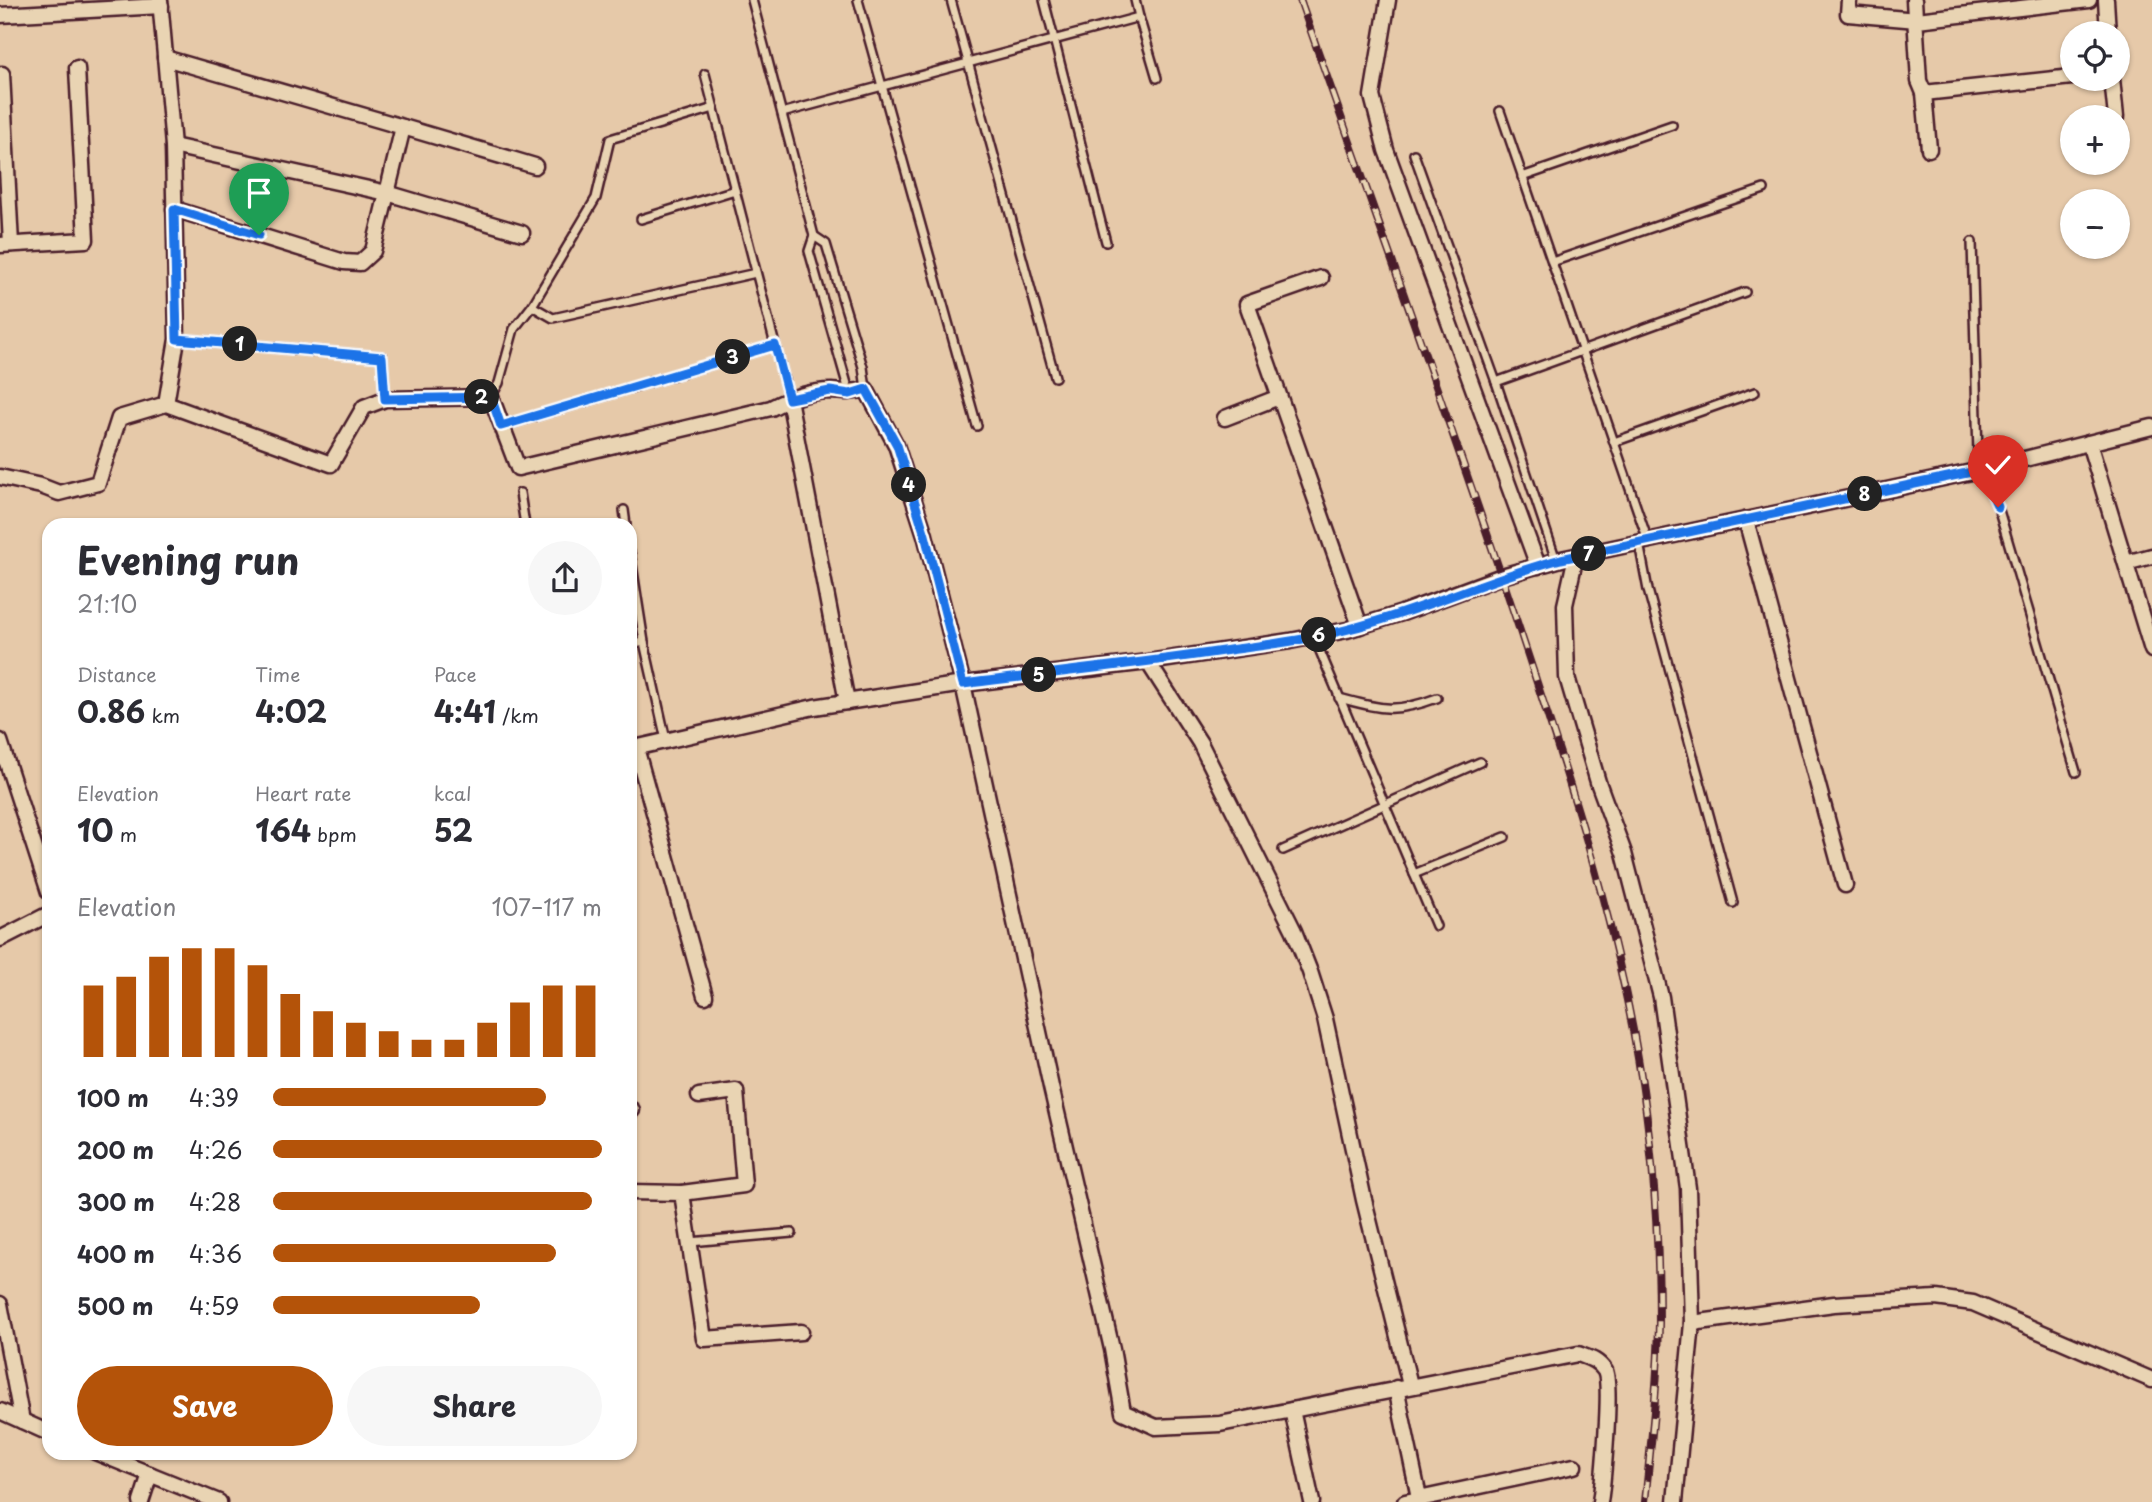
<!DOCTYPE html>
<meta charset="utf-8">
<style>
:root{--surface:#fff;--page:#f7f7f7;--text:#2b2b33;--muted:#7c7c81;--accent:#b45309}
body{margin:0;font-family:"Playpen Sans",sans-serif;background:var(--page);color:var(--text);height:100vh;display:flex;flex-direction:column;font-size:26px;white-space:nowrap}
*{box-sizing:border-box;margin:0}
p{font-size:23px;color:var(--muted)}
.icon{flex:none;width:38px;height:38px;fill:none;stroke:currentColor;stroke-width:2;stroke-linecap:round;stroke-linejoin:round}
.map{position:relative;flex:1;overflow:hidden}
.side{position:absolute;left:42px;top:518px;width:595px;height:942px;display:flex;flex-direction:column;background:var(--surface);border-radius:21px;box-shadow:0 2px 5px #0004}
.side>*{flex:none}
.tools{position:absolute;left:2060px;top:21px;display:grid;gap:14px}
.tools a{display:grid;place-items:center;width:70px;height:70px;border-radius:50%;background:var(--surface);box-shadow:0 2px 5px #0004;font-size:35px}
.pin{position:absolute;display:grid;place-items:center;width:60px;height:60px;color:#fff;margin:-72px -30px;border-radius:50% 50% 50% 0;rotate:-45deg;box-shadow:0 0 7px #0007}
.pin .icon{rotate:45deg}
.km{position:absolute;width:35px;height:35px;margin:-18px;border-radius:50%;background:#222;color:#fff;font-size:19px;line-height:35px;text-align:center}
.round{display:grid;place-items:center;flex:none;width:74px;height:74px;border-radius:37px;background:var(--page)}
.headline{display:flex;align-items:center;justify-content:space-between;height:119px;padding:0 35px}
h1{font-size:38px;font-weight:700;line-height:52px}
.metrics{display:grid;grid-template-columns:repeat(3,1fr);gap:10px;height:119px;padding:7px 35px}
.metrics div{display:grid;align-content:center}
.metrics b{font-size:30px;font-weight:700}
.metrics small{font-size:19px;font-weight:400}
.metrics p{font-size:19px}
.chart{height:196px;padding:14px 35px}
.chart p{display:flex;justify-content:space-between}
.chart svg{width:100%;height:126px;margin-top:7px;stroke:var(--accent);stroke-width:6}
.primary-button{display:flex;gap:14px;margin-top:auto;padding:14px 35px}
.primary-button a{flex:1;height:80px;border-radius:42px;background:var(--accent);color:#fff;font-size:28px;font-weight:700;line-height:80px;text-align:center}
.primary-button a+a{background:var(--page);color:var(--text)}
ul{padding:0 35px;list-style:none;font-size:23px}
li{display:grid;grid-template-columns:112px 84px 1fr;align-items:center;height:52px}
li i{height:18px;border-radius:9px;background:var(--accent)}
.map>svg:first-child{display:block}
</style>
<div class="map">
<svg width="2152" height="1502" viewBox="0 0 2152 1502">
<rect width="100%" height="100%" fill="#e6c9a9"/>
<filter id="ink" filterUnits="userSpaceOnUse"><feTurbulence type="fractalNoise" baseFrequency=".0143" numOctaves="2"/><feDisplacementMap in="SourceGraphic" scale="14" xChannelSelector="R" yChannelSelector="G"/><feConvolveMatrix kernelMatrix="1 2 1 2 8 2 1 2 1" color-interpolation-filters="sRGB"/></filter>
<g filter="url(#ink)">
<g fill="none" stroke-linecap="round" stroke-linejoin="round">
<defs>
<g id="service">
<polyline points="752,0 814,236 809,251 849,391"/>
<polyline points="858,0 977,426"/>
<polyline points="951,0 1055,377"/>
<polyline points="1044,0 1106,242"/>
<polyline points="1139,17 1157,78"/>
<polyline points="705,74 789,399"/>
<polyline points="1500,111 1648,541"/>
<polyline points="782,113 1139,17 1135,0"/>
<polyline points="1414,154 1496,382 1745,292"/>
<polyline points="1522,177 1672,125"/>
<polyline points="641,219 735,190"/>
<polyline points="814,236 826,244 863,367 866,389"/>
<polyline points="1972,242 1978,454 1981,470 1998,507 2076,772"/>
<polyline points="1552,262 1764,189"/>
<polyline points="532,306 596,198 610,139 714,108"/>
<polyline points="177,339 382,357 385,399"/>
<polyline points="1496,382 1556,560"/>
<polyline points="491,397 499,383 514,329 532,306 553,318 756,273"/>
<polyline points="502,426 775,345"/>
<polyline points="1614,442 1755,392"/>
<polyline points="520,493 525,525"/>
<polyline points="624,510 626,525"/>
<polyline points="1639,543 1648,590 1733,903"/>
<polyline points="630,552 644,642 630,645"/>
<polyline points="1314,637 1436,926"/>
<polyline points="644,642 666,740"/>
<path d="M1339 698C1381 709 1394 714 1437 698"/>
<polyline points="1283,850 1480,762"/>
<polyline points="1414,874 1505,837"/>
<polyline points="690,1242 792,1233"/>
</g>
<g id="minor">
<polyline points="160,0 173,146 177,339 166,404"/>
<polyline points="1388,0 1372,96 1386,150 1538,566"/>
<polyline points="1849,0 1848,14 1917,20 2089,0"/>
<polyline points="1914,0 1919,81 1924,93 2072,77"/>
<polyline points="2106,0 2108,33"/>
<polyline points="0,15 161,6"/>
<polyline points="165,58 403,127 373,251 360,263 344,262 174,209"/>
<polyline points="2,74 11,244"/>
<polyline points="2112,79 2116,117"/>
<polyline points="1924,93 1929,149"/>
<polyline points="403,127 535,166"/>
<polyline points="173,146 387,193 522,233"/>
<polyline points="0,245 86,240 77,68"/>
<polyline points="1321,278 1247,304 1360,626"/>
<polyline points="789,399 847,702"/>
<polyline points="1225,418 1279,397"/>
<polyline points="2089,443 2152,650"/>
<path d="M0 477 41 486 59 493 98 483 119 418 166 404 331 464 364 407 385 399 491 397 518 468 771 408C788 399 811 391 831 391 845 392 853 393 866 389L896 445 925 535 963 684 1051 1087 1112 1349 1123 1412 1156 1427 1220 1424 1578 1354C1589 1358 1598 1360 1605 1371 1612 1385 1603 1482 1600 1502"/>
<polyline points="1746,520 1845,885"/>
<polyline points="1576,556 1565,605 1567,677 1598,782 1624,853 1661,997 1688,1188 1692,1323 1675,1502"/>
<polyline points="2126,563 2152,556"/>
<polyline points="1148,662 1200,743 1294,931 1310,972 1325,1019 1364,1200 1410,1385"/>
<polyline points="0,741 49,892"/>
<polyline points="636,748 705,996"/>
<polyline points="630,749 814,707 963,684 1148,662 1290,641 1347,630 1402,613 1502,576 1561,559 1981,470 2152,427"/>
<polyline points="0,939 49,914"/>
<polyline points="630,1110 632,1110"/>
<polyline points="630,1192 682,1193 704,1339 801,1332"/>
<polyline points="682,1193 744,1185 736,1091 699,1096"/>
<polyline points="0,1304 22,1421"/>
<polyline points="1692,1323 1834,1304 1936,1298 1973,1303 2152,1380"/>
<polyline points="1396,1388 1420,1502"/>
<polyline points="1292,1410 1312,1502"/>
<polyline points="0,1411 49,1433"/>
<polyline points="95,1452 219,1502"/>
<polyline points="141,1502 150,1474"/>
<polyline points="1405,1502 1574,1466"/>
</g>
</defs>
<use href="#service" stroke="#4a1f2b" stroke-width="12"/>
<use href="#minor" stroke="#4a1f2b" stroke-width="19"/>
<use href="#service" stroke="#e9d4b3" stroke-width="7"/>
<use href="#minor" stroke="#e9d4b3" stroke-width="14"/>
<defs>
<path id="rail" d="M1300 0C1373 209 1449 418 1519 628 1566 770 1613 910 1638 1058 1653 1145 1659 1234 1659 1323 1658 1382 1651 1443 1645 1502"/>
</defs>
<use href="#rail" stroke="#4a1f2b" stroke-width="8"/>
<use href="#rail" stroke="#e9d4b3" stroke-width="5" stroke-dasharray="16" stroke-linecap="butt"/>
</g>
</g>
<g fill="none" stroke-linecap="round" stroke-linejoin="round" filter="url(#ink)">
<defs>
<path id="route" d="M259 235 174 209 177 339 382 357 385 399 491 397 501 426 775 345 789 399 830 391 850 394 866 389 897 445 925 535 963 684C1050 673 1136 664 1223 651 1265 645 1308 640 1349 629 1421 611 1489 578 1561 559L1981 470 1998 507"/>
</defs>
<use href="#route" stroke="#fff" stroke-width="14"/>
<use href="#route" stroke="#1a73e8" stroke-width="9"/>
</g>
</svg>
<div class="tools">
<a><svg class="icon" aria-label="locate" viewBox="0 0 24 24"><circle cx="12" cy="12" r="6"/><path d="M12 2v4M12 18v4M2 12h4M18 12h4"/></svg></a>
<a>+</a>
<a>−</a>
</div>
<div class="pin" style="left:259px;top:235px;background:#1e9e55"><svg class="icon" aria-label="arrive" viewBox="0 0 24 24"><path d="M6 21V4h12l-3 4 3 4H6"/></svg></div>
<div class="pin" style="left:1998px;top:507px;background:#d93025"><svg class="icon" aria-label="check" viewBox="0 0 24 24"><path d="M5 12l5 5 9-10"/></svg></div>
<b class="km" style="left:240px;top:344px">1</b>
<b class="km" style="left:482px;top:397px">2</b>
<b class="km" style="left:733px;top:357px">3</b>
<b class="km" style="left:909px;top:485px">4</b>
<b class="km" style="left:1039px;top:675px">5</b>
<b class="km" style="left:1319px;top:635px">6</b>
<b class="km" style="left:1589px;top:554px">7</b>
<b class="km" style="left:1865px;top:494px">8</b>
<section class="side">
<div class="headline"><div><h1>Evening run</h1><p>21:10</p></div><a class="round"><svg class="icon" aria-label="share" viewBox="0 0 24 24"><path d="M12 15V3M7 8l5-5 5 5M5 13v7h14v-7"/></svg></a></div>
<div class="metrics">
<div><p>Distance</p><b>0.86<small> km</small></b></div>
<div><p>Time</p><b>4:02</b></div>
<div><p>Pace</p><b>4:41<small> /km</small></b></div>
</div>
<div class="metrics">
<div><p>Elevation</p><b>10<small> m</small></b></div>
<div><p>Heart rate</p><b>164<small> bpm</small></b></div>
<div><p>kcal</p><b>52</b></div>
</div>
<div class="chart"><p><span>Elevation</span>107–117 m</p>
<svg viewBox="0 0 160 44" preserveAspectRatio="none"><path d="M5 44V19M15 44V16M25 44V9M35 44V6M45 44V6M55 44V12M65 44V22M75 44V28M85 44V32M95 44V35M105 44V38M115 44V38M125 44V32M135 44V25M145 44V19M155 44V19"/></svg>
</div>
<ul>
<li><b>100 m</b>4:39<i style="width:83%"></i></li>
<li><b>200 m</b>4:26<i style="width:100%"></i></li>
<li><b>300 m</b>4:28<i style="width:97%"></i></li>
<li><b>400 m</b>4:36<i style="width:86%"></i></li>
<li><b>500 m</b>4:59<i style="width:63%"></i></li>
</ul>
<div class="primary-button"><a>Save</a><a>Share</a></div>
</section>
</div>
